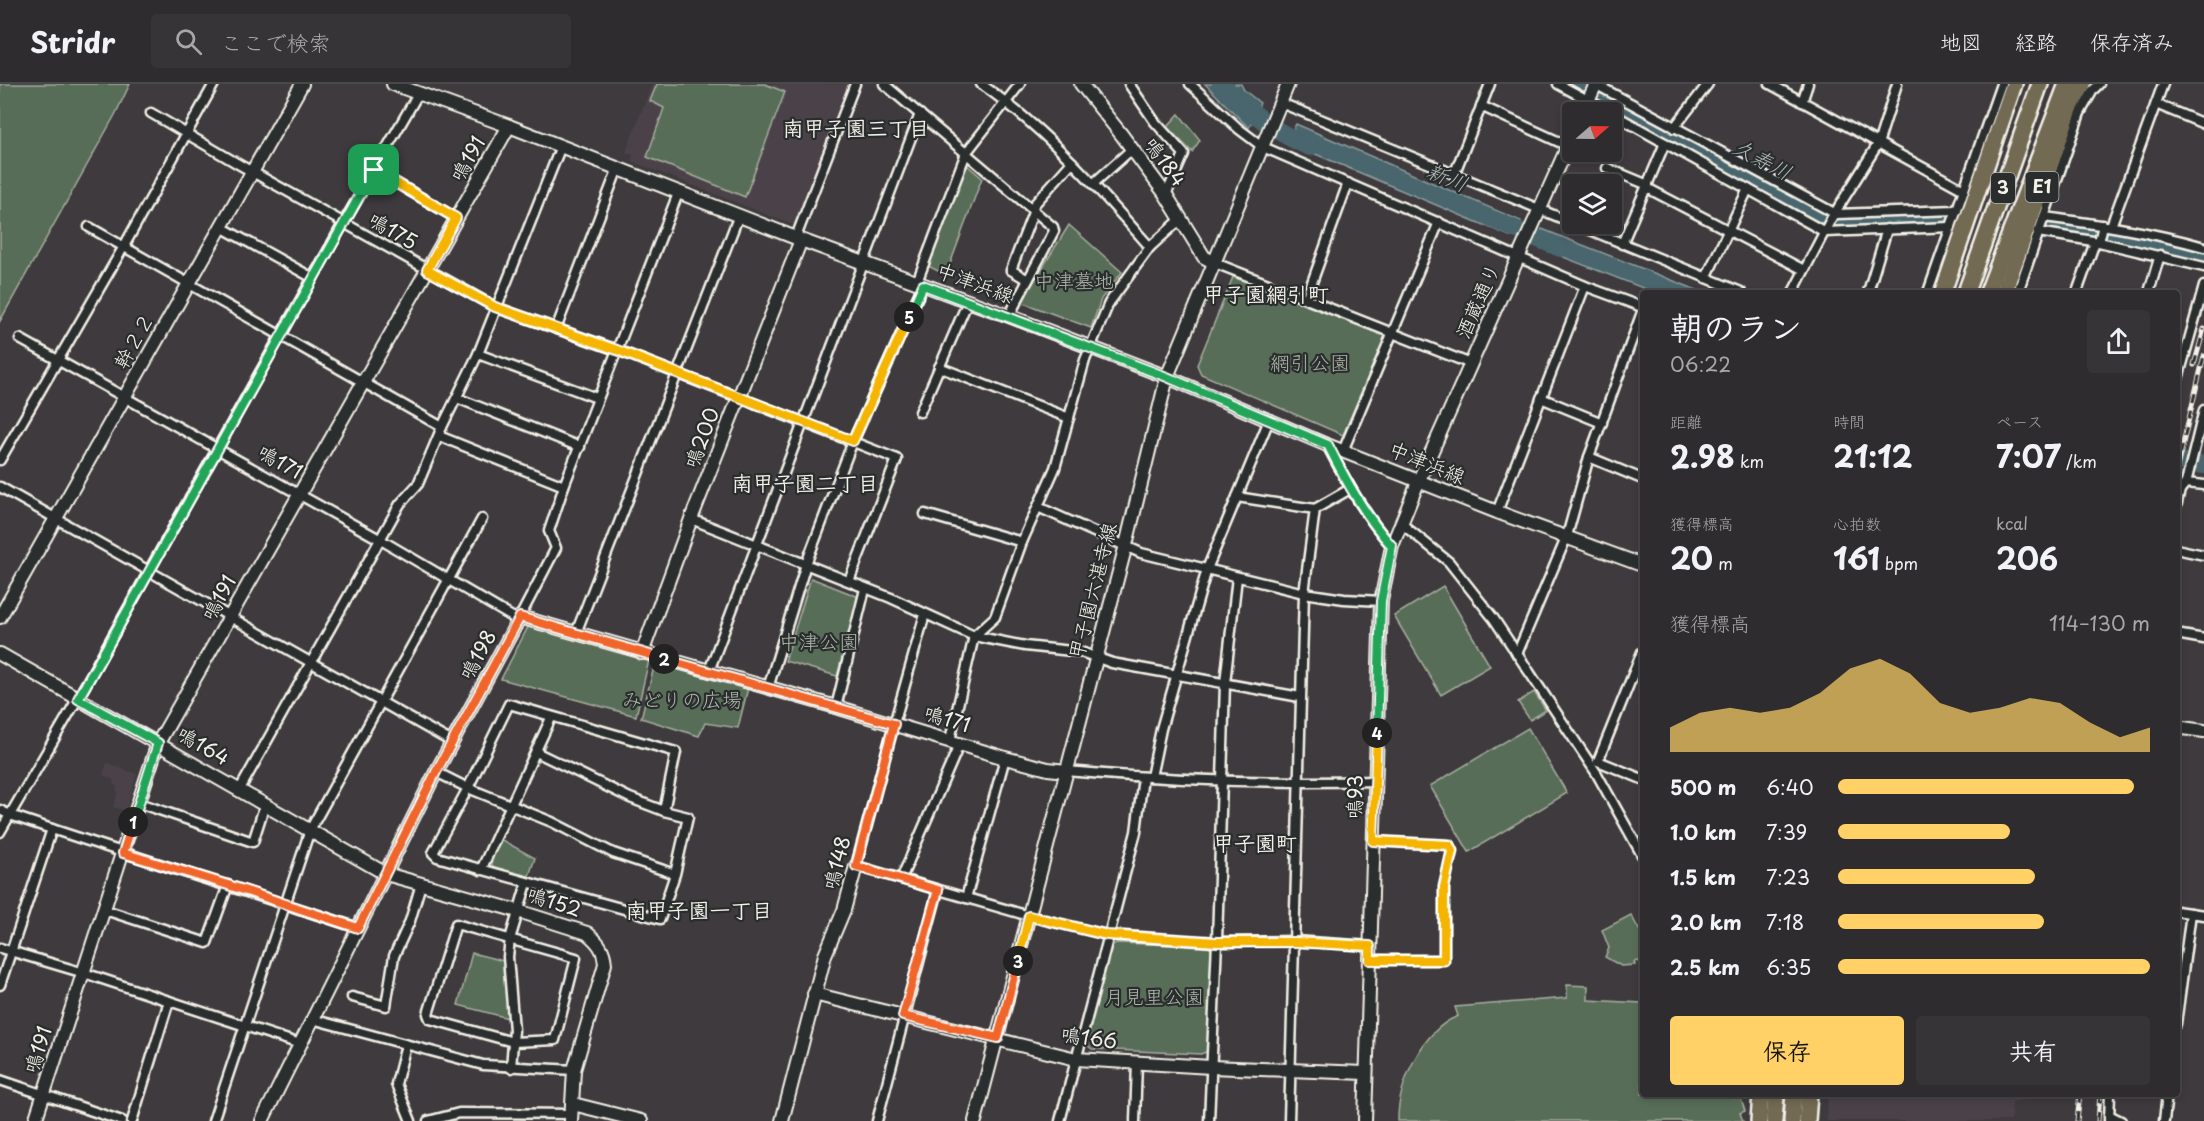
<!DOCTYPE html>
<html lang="ja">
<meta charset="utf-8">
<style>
:root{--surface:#2e2c2e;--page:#363436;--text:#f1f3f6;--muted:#a7a7aa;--line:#49484a;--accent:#ffd166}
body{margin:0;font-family:"Playpen Sans","Klee One",sans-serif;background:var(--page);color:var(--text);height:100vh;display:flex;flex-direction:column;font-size:22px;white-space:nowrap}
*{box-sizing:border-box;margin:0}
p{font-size:20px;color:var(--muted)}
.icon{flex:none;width:33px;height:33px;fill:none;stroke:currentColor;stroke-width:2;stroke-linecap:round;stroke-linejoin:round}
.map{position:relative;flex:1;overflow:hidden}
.details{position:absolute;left:1640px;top:206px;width:540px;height:807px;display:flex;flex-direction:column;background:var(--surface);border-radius:6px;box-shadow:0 3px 9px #0003,0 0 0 2px var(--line)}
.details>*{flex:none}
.needle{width:39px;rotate:70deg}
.fabs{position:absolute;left:1562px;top:18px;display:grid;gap:12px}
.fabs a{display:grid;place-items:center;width:60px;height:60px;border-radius:6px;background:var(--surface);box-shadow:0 3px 9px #0003,0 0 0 2px var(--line);font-size:30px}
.pin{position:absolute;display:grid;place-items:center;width:51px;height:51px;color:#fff;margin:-26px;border-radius:12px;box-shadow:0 3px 9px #0006}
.km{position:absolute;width:30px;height:30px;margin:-15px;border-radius:50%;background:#222;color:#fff;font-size:16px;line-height:30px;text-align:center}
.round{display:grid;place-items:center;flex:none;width:63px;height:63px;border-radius:6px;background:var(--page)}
.overview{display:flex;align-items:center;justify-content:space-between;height:102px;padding:0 30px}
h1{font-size:33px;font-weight:700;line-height:45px}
.figures{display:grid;grid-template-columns:repeat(3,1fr);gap:9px;height:102px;padding:6px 30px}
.figures div{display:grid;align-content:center}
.figures b{font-size:30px;font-weight:700}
.figures small{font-size:16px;font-weight:400}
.figures p{font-size:16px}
.chart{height:168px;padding:12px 30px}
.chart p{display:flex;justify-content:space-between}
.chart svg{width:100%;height:108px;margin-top:6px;fill:var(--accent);opacity:.7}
.button{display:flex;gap:12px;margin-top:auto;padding:12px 30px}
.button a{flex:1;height:69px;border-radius:6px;background:var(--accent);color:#111;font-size:24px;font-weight:700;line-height:69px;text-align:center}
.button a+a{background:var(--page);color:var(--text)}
ul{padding:0 30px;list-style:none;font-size:20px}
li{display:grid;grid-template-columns:96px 72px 1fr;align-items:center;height:45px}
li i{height:15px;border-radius:8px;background:var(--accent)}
header{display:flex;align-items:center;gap:36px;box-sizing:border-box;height:84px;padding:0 30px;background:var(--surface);border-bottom:2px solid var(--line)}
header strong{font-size:28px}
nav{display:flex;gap:33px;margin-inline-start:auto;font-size:21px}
.search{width:420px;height:54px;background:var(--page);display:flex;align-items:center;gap:15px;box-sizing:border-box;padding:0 21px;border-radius:6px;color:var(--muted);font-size:22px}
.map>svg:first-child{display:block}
</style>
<header>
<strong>Stridr</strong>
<div class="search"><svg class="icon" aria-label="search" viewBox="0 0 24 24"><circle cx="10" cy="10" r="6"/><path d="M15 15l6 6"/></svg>ここで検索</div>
<nav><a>地図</a><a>経路</a><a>保存済み</a></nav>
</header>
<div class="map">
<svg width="2204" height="1037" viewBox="0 0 2204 1037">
<rect width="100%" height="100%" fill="#3e3a3d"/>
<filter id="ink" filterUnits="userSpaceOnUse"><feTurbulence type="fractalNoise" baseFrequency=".0167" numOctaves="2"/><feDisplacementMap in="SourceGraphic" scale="12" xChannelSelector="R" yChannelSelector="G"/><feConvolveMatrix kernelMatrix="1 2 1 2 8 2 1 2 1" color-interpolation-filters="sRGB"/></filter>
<g filter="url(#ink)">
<g fill="#4c4348">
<polygon points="652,0 851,0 796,142 631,77 633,71 626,68"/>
<polygon points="107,679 137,690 126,727 113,723 118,708 116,706 117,702 113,701 114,696 103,691"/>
<polygon points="1828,1010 2056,1010 2012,1018 2011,1037 1827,1037"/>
</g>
<g fill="#586d59" stroke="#a6afa0" stroke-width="1.5">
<polygon points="0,0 130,0 115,31 0,237"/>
<polygon points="657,0 765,0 785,8 745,113 647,73 664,24 650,17"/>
<polygon points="1179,30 1200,56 1192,68 1167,43"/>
<polygon points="967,81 982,94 946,191 928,182"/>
<polygon points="1069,141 1122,188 1101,215 1091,244 1021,218"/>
<polygon points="1233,193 1384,251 1384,256 1343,351 1201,290 1197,281"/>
<polygon points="811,494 859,513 837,592 785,577"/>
<polygon points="1443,502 1490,582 1441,611 1394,532"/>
<polygon points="528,543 649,576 636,632 501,595"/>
<polygon points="655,579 748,604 738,644 705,639 699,652 641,634"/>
<polygon points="1534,608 1546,626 1530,636 1518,618"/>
<polygon points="1528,644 1567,709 1469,768 1430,702"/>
<polygon points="500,755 535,774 529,792 496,785 492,781 491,775"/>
<polygon points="1631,831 1642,851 1642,880 1638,877 1634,878 1635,881 1621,882 1605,873 1609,864 1602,846"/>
<polygon points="1116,859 1207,862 1212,866 1208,967 1201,970 1092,965 1086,960 1110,863"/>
<polygon points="472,869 504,877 508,934 458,921"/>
<path d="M1567 901 1588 902V916L1642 919V1010H1732L1734 1014 1740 1012 1745 1027 1740 1029 1743 1037H1398C1397 1001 1422 946 1458 932L1455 923 1567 914Z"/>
</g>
<g fill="#48656d" stroke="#8d9d9e" stroke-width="1.5">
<polygon points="1205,0 1241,0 1244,6 1260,19 1249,44"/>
<polygon points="1296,40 1521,137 1512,153 1287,58"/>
<polygon points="1542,145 1702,208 1653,208 1535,162"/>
</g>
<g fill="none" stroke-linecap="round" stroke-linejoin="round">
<g stroke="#48656d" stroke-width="18">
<path d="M1221 0C1248 26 1275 49 1310 63"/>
<polyline points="1574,0 1836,141 1943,135"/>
<polyline points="1494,136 1560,164"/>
<polyline points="2054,142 2204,174"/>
<polyline points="2176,377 2204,381"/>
</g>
<defs>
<g id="street">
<polyline points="884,0 1053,143 1054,147 1009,232"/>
<path d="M981 0C1046 45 1098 104 1150 163"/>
<polyline points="1129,0 1155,38 1184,70 1166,111"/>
<polyline points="1190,0 1239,45 1263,63 1585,202 1642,223"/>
<polyline points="1558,0 1610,28"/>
<polyline points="1595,0 1836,130 1957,126"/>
<polyline points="1770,0 1964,106"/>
<polyline points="1802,18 1808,0"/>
<polyline points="1281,19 1741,208"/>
<polyline points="2156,20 2204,40"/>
<polyline points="1481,22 1568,62"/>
<polyline points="151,29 240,81 495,223 617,266 897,375 849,497"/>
<polyline points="1611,29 1825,148 1951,143"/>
<polyline points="1674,44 1708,0"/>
<polyline points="1607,84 1648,101"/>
<polyline points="374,86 456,134"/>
<polyline points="1454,91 1490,0"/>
<polyline points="1094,99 1132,65"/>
<polyline points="1647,104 1804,186"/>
<polyline points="1031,124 1072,78"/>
<path d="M2044 133C2098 140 2152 148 2204 163"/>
<polyline points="2111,142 2163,0"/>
<polyline points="89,143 442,343"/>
<polyline points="221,143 313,194"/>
<polyline points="2038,148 2099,158 2204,183"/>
<polyline points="796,153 855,0"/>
<polyline points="2099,158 2103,141"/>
<polyline points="1622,160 1665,59"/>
<polyline points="1215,179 1471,280"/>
<polyline points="1706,194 1748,105"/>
<polyline points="1028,196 1011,186 1034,126"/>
<polyline points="917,198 966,69 1020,0"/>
<polyline points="1793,208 1831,135 1878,60 1897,0"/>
<polyline points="1868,208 1887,145"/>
<polyline points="1928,208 2001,0"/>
<polyline points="2018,208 2080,29 2093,6 2099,0"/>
<polyline points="2077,208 2095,158"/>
<polyline points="2149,208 2160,171"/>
<polyline points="1306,215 1348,99"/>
<polyline points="556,245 618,84"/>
<polyline points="20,255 381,456 519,537"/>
<polyline points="478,270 597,314"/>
<polyline points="939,283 1069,334"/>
<polyline points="2176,302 2204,202"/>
<polyline points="457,314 580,363"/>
<polyline points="1541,314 1602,339"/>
<polyline points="920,328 968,217"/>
<polyline points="439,352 564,402"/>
<path d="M1327 361C1346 397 1365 432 1392 462"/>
<polyline points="1343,367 1439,138"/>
<polyline points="1589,373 1642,395"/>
<polyline points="0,376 123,164 214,0"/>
<polyline points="2186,399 2204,401"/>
<polyline points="0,403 452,658"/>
<polyline points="2180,406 2186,399 2204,326"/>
<polyline points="1237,413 1315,425 1350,405"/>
<polyline points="1038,423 1141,469 1304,509 1344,515 1381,517"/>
<polyline points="2176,423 2180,406"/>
<polyline points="1497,428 1585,202"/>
<polyline points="925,430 1022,458"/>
<polyline points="691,435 891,514 974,552 1025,562 1081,568 1112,579 1300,613"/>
<polyline points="1402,440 1449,478 1494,535 1597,690 1642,771"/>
<polyline points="2176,465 2204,471"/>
<polyline points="925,530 894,640 856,782 1029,832 1107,851 1217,858 1295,857 1370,862"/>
<polyline points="520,533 556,464 549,447 564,402 679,107"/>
<polyline points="576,549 739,131"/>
<polyline points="2176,550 2204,555"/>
<polyline points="1517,570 1567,452 1589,373 1642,228"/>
<polyline points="709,587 920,30"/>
<polyline points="768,604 806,480 853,357 923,201"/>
<polyline points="836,623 865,505"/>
<polyline points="950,656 974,552 995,533 1022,458 1055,384 1085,276 1109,219 1150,163 1181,135"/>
<polyline points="536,668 630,714 664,727"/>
<polyline points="1598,677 1642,568"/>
<polyline points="1598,677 1642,695"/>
<path d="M1066 687C1169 696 1272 700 1375 697"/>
<polyline points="436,688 468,704 433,769 437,773 660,835 675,790 688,733 664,727 676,668 509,620 468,704 552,738 613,769 675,790"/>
<polyline points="1151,693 1161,645 1207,485 1269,336"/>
<polyline points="240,705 400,420 418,400 442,343 478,270 561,62"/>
<polyline points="139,719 253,758 265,720"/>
<path d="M0 726 10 731C125 770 242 806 358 844"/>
<polyline points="0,748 78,614 344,138 418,10"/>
<polyline points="481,786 551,634"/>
<polyline points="901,795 960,659"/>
<polyline points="966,814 1005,674"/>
<polyline points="105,826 207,859 228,801"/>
<polyline points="2176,827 2204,831"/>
<polygon points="456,840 576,874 555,956 513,958 430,935 428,930"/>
<polyline points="0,864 84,889 300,960"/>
<polyline points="1370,876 1444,876 1444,803 1452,767 1449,761 1373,757"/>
<polyline points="0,901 52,745"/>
<polyline points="352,913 386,922 394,872 410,837 421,800"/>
<polyline points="312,935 483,981 574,986"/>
<polyline points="2176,940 2191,829"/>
<polyline points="406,961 396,1000 411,1037"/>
<polyline points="511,984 514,946 508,873 510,855 527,799"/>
<polyline points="0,996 122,1037"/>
<polyline points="2109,1031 2121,1037"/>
<polyline points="132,1037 169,917"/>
<polyline points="213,1037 310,746 482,435"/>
<polyline points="428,1037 459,1029 572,1030"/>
<polyline points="877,1037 938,806"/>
<polyline points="1060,1037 1136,748 1143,693"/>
<polyline points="1135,1037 1137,979"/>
<polyline points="1209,1037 1217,858 1225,599 1237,493"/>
<polyline points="1289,1037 1304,509 1315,425"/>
<polyline points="2109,1037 2110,1010"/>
<polyline points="2164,1037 2167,1010"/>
</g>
<g id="secondary">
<polyline points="393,0 509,42 801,156 1009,232 1167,293 1327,361 1497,428 1642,481"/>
<polyline points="1081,0 1121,50 1166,111 1204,173 1215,179"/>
<polyline points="1583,28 1596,0"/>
<polyline points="0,533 302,0"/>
<polyline points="642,569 691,435 801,156"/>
<path d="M0 570 386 790 518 827 587 849C598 858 604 865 605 880L574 986 571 1037"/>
<polyline points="2176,643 2204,647"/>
<polyline points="814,910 1076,975 1211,983 1365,989"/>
<polyline points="573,1020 641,1037"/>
<polyline points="35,1037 158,659 509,42"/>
<polyline points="262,1037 436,688 520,533 836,623 1005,674 1048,685 1066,687"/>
<polyline points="782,1037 825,871 844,826 856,782"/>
<polyline points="975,1037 1126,461 1167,293 1288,0"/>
<polyline points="1365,1037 1381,517 1392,462 1419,396 1572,53"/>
</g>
<g id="highway">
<polyline points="1943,208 2014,0"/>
<polyline points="1966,208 2040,0"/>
<polyline points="1988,208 2067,0"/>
<polyline points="2004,208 2070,25 2083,0"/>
<polyline points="1759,1037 1761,1010"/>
<polyline points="1774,1037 1776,1010"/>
<polyline points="1792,1037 1794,1010"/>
<polyline points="1807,1037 1809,1010"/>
</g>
</defs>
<use href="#street" stroke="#f4f1e8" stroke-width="13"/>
<use href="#secondary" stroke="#f4f1e8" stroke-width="16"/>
<use href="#highway" stroke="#f4f1e8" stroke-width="20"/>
<use href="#street" stroke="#2a2d2e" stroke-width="8"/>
<use href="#secondary" stroke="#2a2d2e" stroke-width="12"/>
<use href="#highway" stroke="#736b52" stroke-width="15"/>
<defs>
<g id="rail">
<polyline points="2194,281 2204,245"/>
<polyline points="2176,388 2204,272"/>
<polyline points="2077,1037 2080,1010"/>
<polyline points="2098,1037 2100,1010"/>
</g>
</defs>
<use href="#rail" stroke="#f4f1e8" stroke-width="5"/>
<use href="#rail" stroke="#2a2d2e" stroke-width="3" stroke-dasharray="9" stroke-linecap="butt"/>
</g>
</g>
<g fill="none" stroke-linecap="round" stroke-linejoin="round" filter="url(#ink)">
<defs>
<polyline id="split-1" points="133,738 158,659 78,615 374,86"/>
<polyline id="split-2" points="133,738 123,769 228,801 358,844 436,688 520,533 664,575"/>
<polyline id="split-3" points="664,575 894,640 856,782 938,806 903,932 998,954 1018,877"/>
<polyline id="split-4" points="1018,877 1029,832 1107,851 1217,858 1295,858 1370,862 1370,876 1444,876 1444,803 1452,767 1449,761 1373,757 1377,649"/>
<path id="split-5" d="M909 233 923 201 1167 293 1328 361C1346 397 1365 432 1392 462L1381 517 1377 649"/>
<polyline id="split-6" points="374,86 456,134 427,186 495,223 617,266 853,357 909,233"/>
</defs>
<use href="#split-1" stroke="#fff" stroke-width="12"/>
<use href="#split-2" stroke="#fff" stroke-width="12"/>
<use href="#split-3" stroke="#fff" stroke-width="12"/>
<use href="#split-4" stroke="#fff" stroke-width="12"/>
<use href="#split-5" stroke="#fff" stroke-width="12"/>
<use href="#split-6" stroke="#fff" stroke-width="12"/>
<use href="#split-1" stroke="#22a559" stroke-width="8"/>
<use href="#split-2" stroke="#f0652b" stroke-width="8"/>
<use href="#split-3" stroke="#f0652b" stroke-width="8"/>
<use href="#split-4" stroke="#f5b400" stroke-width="8"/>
<use href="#split-5" stroke="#22a559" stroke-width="8"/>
<use href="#split-6" stroke="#f5b400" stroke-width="8"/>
</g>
<g text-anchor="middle" stroke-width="4.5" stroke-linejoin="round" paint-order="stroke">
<g fill="#2a2d2e" stroke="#b7b6b0" stroke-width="1.5">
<rect x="2025.5" y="88" width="33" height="30" rx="4.5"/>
<rect x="1991" y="89" width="24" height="30" rx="4.5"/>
</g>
<g font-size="18" font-weight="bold" fill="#f4f1e8">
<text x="2042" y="109">E1</text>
<text x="2003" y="110">3</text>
</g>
<g font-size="20" fill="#f4f1e8" stroke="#2a2d2e">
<text transform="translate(468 75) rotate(-60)" y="7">鳴191</text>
<text transform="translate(1165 78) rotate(54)" y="7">鳴184</text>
<text transform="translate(393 147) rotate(30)" y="7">鳴175</text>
<text transform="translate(975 199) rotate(20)" y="7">中津浜線</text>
<text transform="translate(1478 217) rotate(-66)" y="7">酒蔵通り</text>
<text transform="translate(134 257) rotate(-61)" y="7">幹２２</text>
<text transform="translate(702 354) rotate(-69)" y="7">鳴200</text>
<text transform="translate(280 378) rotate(30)" y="7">鳴171</text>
<text transform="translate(1427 379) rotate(22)" y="7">中津浜線</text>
<text transform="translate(1093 507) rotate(-76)" y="7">甲子園六湛寺線</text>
<text transform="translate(219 514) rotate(-61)" y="7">鳴191</text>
<text transform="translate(478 571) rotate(-61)" y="7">鳴198</text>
<text transform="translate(947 635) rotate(17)" y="7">鳴171</text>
<text transform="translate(203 662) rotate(30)" y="7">鳴164</text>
<text transform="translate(1355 713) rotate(-88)" y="7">鳴93</text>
<text transform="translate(837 779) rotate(-75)" y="7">鳴148</text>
<text transform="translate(554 818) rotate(18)" y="7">鳴152</text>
<text transform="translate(1089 954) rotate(8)" y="7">鳴166</text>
<text transform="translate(38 966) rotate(-72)" y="7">鳴191</text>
</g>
<g font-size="20" fill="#aeb6a8" stroke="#2a2d2e">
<text x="1074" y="204">中津墓地</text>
<text x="1310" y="286">網引公園</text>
<text x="819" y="565">中津公園</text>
<text x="682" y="623">みどりの広場</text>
<text x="1154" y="920">月見里公園</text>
</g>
<g font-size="21" font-weight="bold" fill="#f4f1e8" stroke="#2a2d2e">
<text x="856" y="52">南甲子園三丁目</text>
<text x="1266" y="218">甲子園網引町</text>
<text x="805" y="407">南甲子園二丁目</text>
<text x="1255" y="767">甲子園町</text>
<text x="699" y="834">南甲子園一丁目</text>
</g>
<g font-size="21" font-style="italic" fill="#afb9b7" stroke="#2a2d2e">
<text transform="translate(1762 76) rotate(28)" y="7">久寿川</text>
<text transform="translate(1447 94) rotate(22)" y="7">新川</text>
</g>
</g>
</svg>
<div class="fabs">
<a><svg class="needle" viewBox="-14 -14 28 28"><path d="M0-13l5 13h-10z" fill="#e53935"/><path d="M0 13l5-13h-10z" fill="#a7a7aa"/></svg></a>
<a><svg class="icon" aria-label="layers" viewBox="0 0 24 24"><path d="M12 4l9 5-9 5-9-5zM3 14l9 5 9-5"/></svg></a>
</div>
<div class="pin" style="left:374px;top:86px;background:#1e9e55"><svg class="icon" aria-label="arrive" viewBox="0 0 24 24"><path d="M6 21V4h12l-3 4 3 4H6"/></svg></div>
<b class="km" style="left:133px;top:738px">1</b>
<b class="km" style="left:664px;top:575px">2</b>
<b class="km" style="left:1018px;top:877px">3</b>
<b class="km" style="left:1377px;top:649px">4</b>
<b class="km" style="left:909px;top:233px">5</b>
<section class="details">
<div class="overview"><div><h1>朝のラン</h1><p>06:22</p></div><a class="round"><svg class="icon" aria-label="share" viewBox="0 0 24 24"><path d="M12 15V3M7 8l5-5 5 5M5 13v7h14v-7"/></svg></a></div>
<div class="figures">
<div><p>距離</p><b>2.98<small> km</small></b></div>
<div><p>時間</p><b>21:12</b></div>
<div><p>ペース</p><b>7:07<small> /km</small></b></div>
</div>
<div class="figures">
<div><p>獲得標高</p><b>20<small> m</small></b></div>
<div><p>心拍数</p><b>161<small> bpm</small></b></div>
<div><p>kcal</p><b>206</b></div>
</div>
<div class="chart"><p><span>獲得標高</span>114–130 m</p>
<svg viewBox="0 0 160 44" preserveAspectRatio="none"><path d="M0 44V34L10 28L20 26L30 28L40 26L50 20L60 10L70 6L80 12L90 24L100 28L110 26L120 22L130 24L140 32L150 38L160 34V44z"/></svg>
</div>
<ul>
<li><b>500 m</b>6:40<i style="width:95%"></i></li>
<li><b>1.0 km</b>7:39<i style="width:55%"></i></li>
<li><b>1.5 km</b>7:23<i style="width:63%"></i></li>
<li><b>2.0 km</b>7:18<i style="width:66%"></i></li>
<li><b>2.5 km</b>6:35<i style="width:100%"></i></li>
</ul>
<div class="button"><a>保存</a><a>共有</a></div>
</section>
</div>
